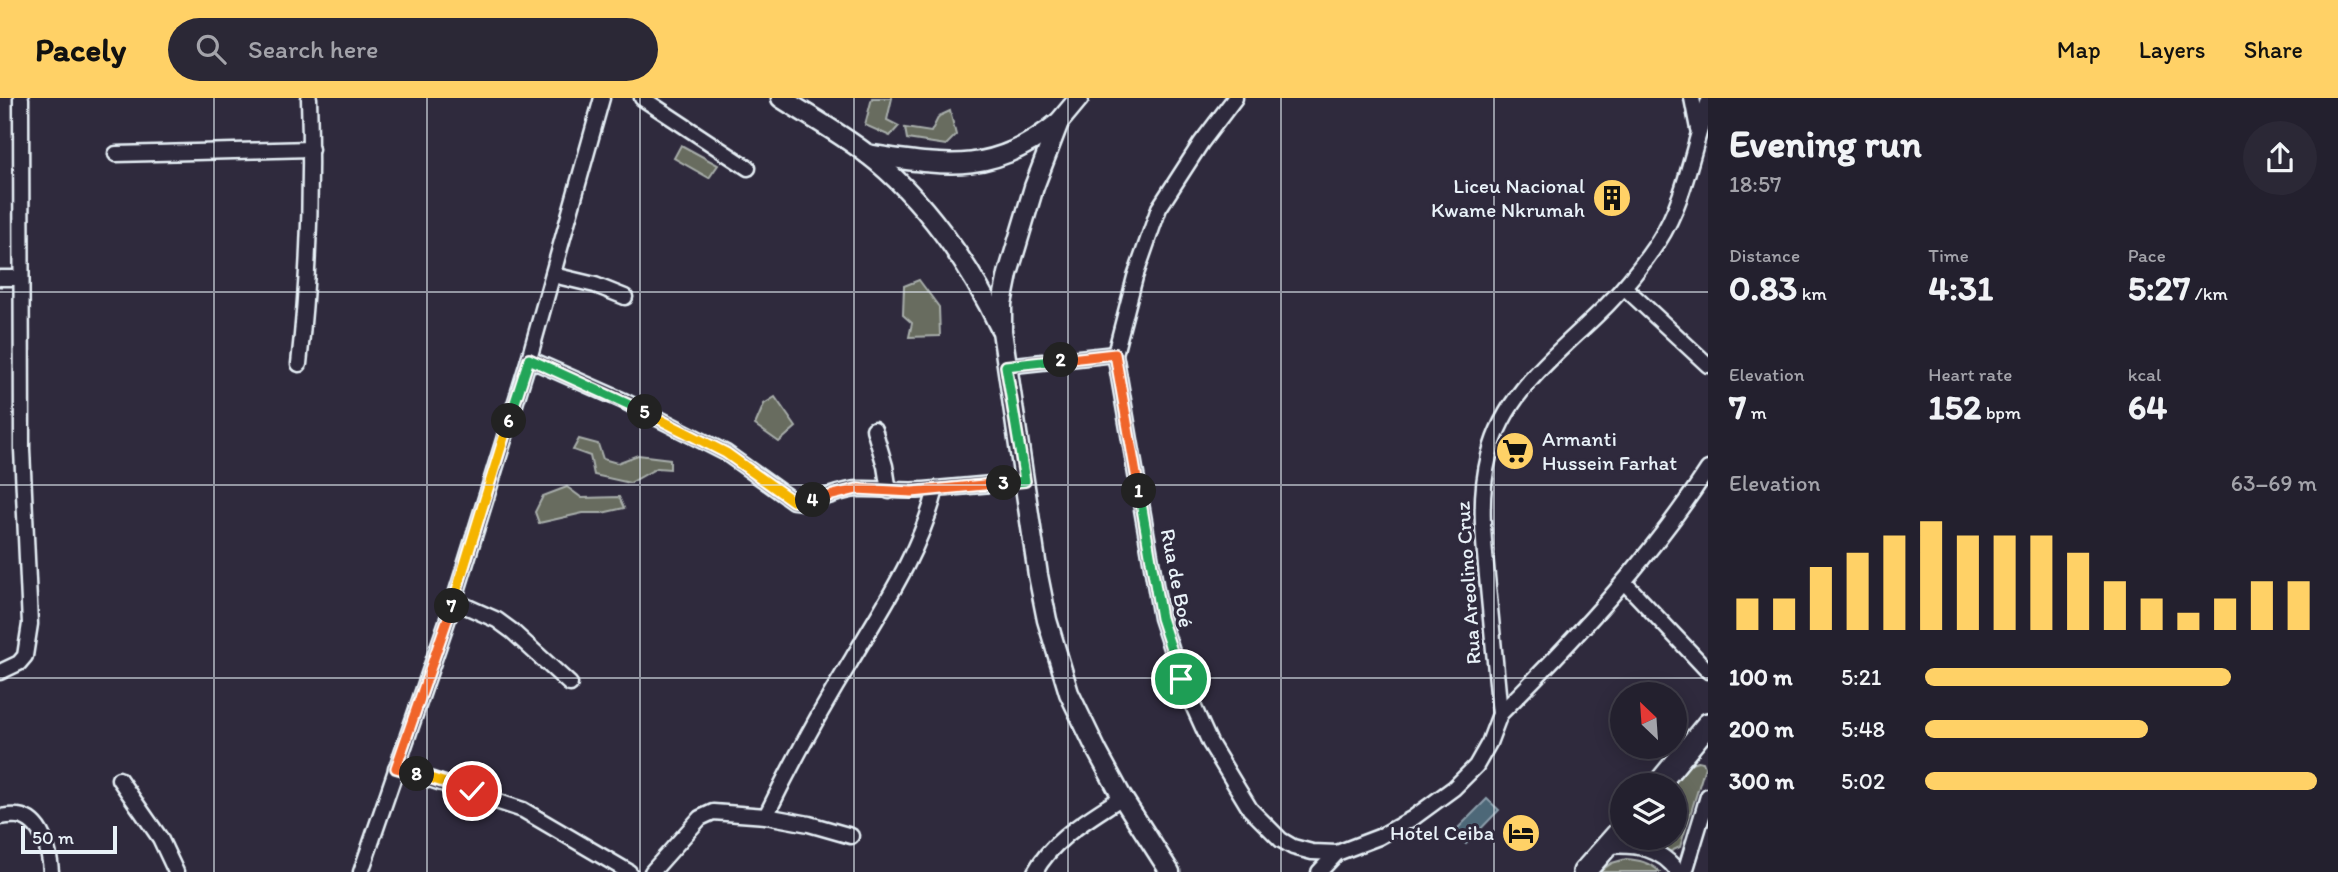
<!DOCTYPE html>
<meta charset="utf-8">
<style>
:root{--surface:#23202e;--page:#2b2836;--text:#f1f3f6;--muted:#a3a3aa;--line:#403e4a;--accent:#ffd166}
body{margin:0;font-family:Itim,sans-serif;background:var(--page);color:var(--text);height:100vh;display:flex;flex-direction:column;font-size:26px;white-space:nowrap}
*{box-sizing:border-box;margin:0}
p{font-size:23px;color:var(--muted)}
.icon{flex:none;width:38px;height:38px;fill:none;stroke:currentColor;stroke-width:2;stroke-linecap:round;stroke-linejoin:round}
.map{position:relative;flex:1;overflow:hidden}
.drawer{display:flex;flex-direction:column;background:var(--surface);width:630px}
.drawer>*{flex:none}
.needle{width:46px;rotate:335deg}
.controls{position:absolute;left:1610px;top:584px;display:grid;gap:14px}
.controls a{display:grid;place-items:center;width:77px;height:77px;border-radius:50%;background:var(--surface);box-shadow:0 4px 18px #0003,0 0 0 2px var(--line);font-size:35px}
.scale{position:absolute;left:21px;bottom:18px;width:96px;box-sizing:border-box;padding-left:7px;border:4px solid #e8f1f8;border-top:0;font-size:19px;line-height:24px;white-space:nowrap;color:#e8f1f8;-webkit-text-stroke:5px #2f2a3d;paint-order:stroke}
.pin{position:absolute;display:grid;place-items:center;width:60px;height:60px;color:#fff;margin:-30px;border:4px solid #fff;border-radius:50%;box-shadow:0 2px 7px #0007}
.km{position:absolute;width:35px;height:35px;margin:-18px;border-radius:50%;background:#222;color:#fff;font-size:19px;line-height:35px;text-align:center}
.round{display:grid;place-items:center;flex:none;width:74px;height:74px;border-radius:37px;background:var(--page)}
.headline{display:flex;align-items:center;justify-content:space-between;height:119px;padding:0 21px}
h1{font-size:38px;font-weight:700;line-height:52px}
.stats{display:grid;grid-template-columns:repeat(3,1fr);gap:10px;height:119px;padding:7px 21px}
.stats div{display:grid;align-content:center}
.stats b{font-size:35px;font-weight:700}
.stats small{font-size:19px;font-weight:400}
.stats p{font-size:19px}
.chart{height:196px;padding:14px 21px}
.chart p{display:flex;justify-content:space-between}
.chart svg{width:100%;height:126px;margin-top:7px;stroke:var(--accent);stroke-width:6}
ul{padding:0 21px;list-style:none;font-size:23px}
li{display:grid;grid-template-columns:112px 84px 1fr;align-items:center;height:52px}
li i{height:18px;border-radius:9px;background:var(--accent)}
header{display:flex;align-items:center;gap:42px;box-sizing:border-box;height:98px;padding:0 35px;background:var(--accent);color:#111}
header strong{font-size:33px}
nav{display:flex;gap:38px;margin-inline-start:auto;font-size:24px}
.search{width:490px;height:63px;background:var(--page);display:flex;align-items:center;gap:18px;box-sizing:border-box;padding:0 24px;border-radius:38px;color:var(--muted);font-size:26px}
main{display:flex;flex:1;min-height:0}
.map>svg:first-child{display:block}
</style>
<header>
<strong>Pacely</strong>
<div class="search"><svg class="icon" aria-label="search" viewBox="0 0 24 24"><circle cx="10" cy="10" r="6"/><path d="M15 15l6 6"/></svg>Search here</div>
<nav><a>Map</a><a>Layers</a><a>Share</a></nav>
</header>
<main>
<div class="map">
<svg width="1708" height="774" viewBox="0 0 1708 774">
<rect width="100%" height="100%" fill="#2f2a3d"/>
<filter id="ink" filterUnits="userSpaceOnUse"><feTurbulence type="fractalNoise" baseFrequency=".0143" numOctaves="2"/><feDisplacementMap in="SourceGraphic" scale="14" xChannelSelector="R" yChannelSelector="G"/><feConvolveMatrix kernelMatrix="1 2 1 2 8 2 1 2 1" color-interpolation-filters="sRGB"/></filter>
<g filter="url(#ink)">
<g fill="#686c5e" stroke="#a8aeab" stroke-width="2">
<polygon points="872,0 892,0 887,22 899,28 890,38 865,27"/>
<polygon points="950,13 956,37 946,47 907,41 905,30 931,34 939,18"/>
<polygon points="681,47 718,67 709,80 674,60"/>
<polygon points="919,182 939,209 940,238 909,239 912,225 903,217 904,188"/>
<polygon points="775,299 796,329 779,344 755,327 764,306"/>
<polygon points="579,341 598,346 603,361 617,365 638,357 670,361 670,371 657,370 630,385 594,377 590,358 573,352"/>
<polygon points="567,389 582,400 619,399 624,410 602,415 583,415 539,425 535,414 543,398"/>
<polygon points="1698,663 1703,664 1705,669 1680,749 1669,754 1658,743 1651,740 1675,740 1675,688 1671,688 1688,666"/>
<path d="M1626 761C1639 762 1649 764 1660 774H1599L1612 765Z"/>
</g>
<polygon fill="#4e6778" stroke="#8c9eab" stroke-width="2" points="1487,701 1499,712 1466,746 1454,734"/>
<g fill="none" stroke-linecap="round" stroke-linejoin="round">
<defs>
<g id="minor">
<polyline points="642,0 748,70"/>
<polyline points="1235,0 1201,45 1159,110 1135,179 1115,256 1161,520 1181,581 1210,645 1250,711 1281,742 1293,749 1312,754 1337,755"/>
<polyline points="1692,0 1698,31"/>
<polyline points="116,56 311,51"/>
<polyline points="553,177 595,187 625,199"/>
<polyline points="0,180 20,180"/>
<polyline points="1624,189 1708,267"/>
<path d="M529 261 624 303 726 355 793 403C815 407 836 392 858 391 886 390 906 395 936 391"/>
<path d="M299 266C309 177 312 89 309 0"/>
<polyline points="1006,268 1115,256"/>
<polyline points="874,331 885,368 889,393"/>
<polyline points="1624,484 1708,573"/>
<polyline points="454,503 497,522 512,533 570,586"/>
<polyline points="0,574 19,565 25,558 30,526 22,351 21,0"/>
<path d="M1500 616C1576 540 1650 461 1708 371"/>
<polyline points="396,670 523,712 629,774"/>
<polyline points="119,681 160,740 176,774"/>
<polyline points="766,718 809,726 851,738"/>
<path d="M0 719C6 718 12 717 18 718 42 721 50 754 51 774"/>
<path d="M1608 748C1636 746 1661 750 1678 774"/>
<polyline points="361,774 454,503 529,261 602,0"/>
<path d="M652 774 700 720 713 714 766 718C792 665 820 613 851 563 884 507 920 454 936 391L1025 383"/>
<path d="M1035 774C1053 740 1091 720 1122 699"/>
<path d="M1319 774 1337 755 1379 739 1413 720 1454 690 1476 668 1489 645 1500 616C1496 574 1492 531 1488 489 1484 445 1478 401 1489 358 1505 291 1562 253 1608 206 1626 188 1643 166 1658 144 1685 103 1692 52 1708 5"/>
<polyline points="1685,774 1708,698"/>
</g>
<g id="tertiary">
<path d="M781 0C809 18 840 35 867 56 923 99 970 167 1000 230"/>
<polyline points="1079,0 1059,24 1034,89 1008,176 1002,206 1002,233 1038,477 1047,522 1069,595 1097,653 1122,699 1170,774"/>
<path d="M867 56C946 68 992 78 1059 24"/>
</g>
<g id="secondary">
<polyline points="1657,688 1708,626"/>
<polyline points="1584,774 1622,731"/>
</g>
</defs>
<use href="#minor" stroke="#e8f1f8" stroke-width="19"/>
<use href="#tertiary" stroke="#e8f1f8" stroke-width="23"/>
<use href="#secondary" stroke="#e8f1f8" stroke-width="26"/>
<use href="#minor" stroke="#2f2a3d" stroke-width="14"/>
<use href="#tertiary" stroke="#2f2a3d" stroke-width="18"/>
<use href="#secondary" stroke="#2f2a3d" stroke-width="21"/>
</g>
</g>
<g fill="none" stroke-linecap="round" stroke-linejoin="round" filter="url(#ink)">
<defs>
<polyline id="split-1" points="1139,393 1161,520 1181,581"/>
<polyline id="split-2" points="1061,262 1115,256 1139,393"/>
<polyline id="split-3" points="1004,385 1025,383 1006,268 1061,262"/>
<polyline id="split-4" points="813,402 857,391 912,394 1004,385"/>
<polyline id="split-5" points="645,314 726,355 793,403 813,402"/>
<polyline id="split-6" points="509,323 529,261 645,314"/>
<polyline id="split-7" points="452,508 509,323"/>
<polyline id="split-8" points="417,676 396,670 452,508"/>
<polyline id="split-9" points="417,676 472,693"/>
</defs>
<use href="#split-1" stroke="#fff" stroke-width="14"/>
<use href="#split-2" stroke="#fff" stroke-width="14"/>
<use href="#split-3" stroke="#fff" stroke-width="14"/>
<use href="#split-4" stroke="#fff" stroke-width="14"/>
<use href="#split-5" stroke="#fff" stroke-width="14"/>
<use href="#split-6" stroke="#fff" stroke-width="14"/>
<use href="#split-7" stroke="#fff" stroke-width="14"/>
<use href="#split-8" stroke="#fff" stroke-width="14"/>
<use href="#split-9" stroke="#fff" stroke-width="14"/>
<use href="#split-1" stroke="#22a559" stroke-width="9"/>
<use href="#split-2" stroke="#f0652b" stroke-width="9"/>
<use href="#split-3" stroke="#22a559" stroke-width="9"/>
<use href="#split-4" stroke="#f0652b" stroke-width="9"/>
<use href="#split-5" stroke="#f5b400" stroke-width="9"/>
<use href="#split-6" stroke="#22a559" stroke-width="9"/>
<use href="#split-7" stroke="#f5b400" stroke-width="9"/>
<use href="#split-8" stroke="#f0652b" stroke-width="9"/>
<use href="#split-9" stroke="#f5b400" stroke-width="9"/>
</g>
<path fill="none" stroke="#e8f1f8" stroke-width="2" stroke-opacity="0.55" d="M214 0V774M427 0V774M640 0V774M854 0V774M1068 0V774M1281 0V774M1494 0V774M0 194H1708M0 387H1708M0 580H1708"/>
<defs>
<symbol id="building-disc" viewBox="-11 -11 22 22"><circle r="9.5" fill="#ffd166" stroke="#2f2a3d"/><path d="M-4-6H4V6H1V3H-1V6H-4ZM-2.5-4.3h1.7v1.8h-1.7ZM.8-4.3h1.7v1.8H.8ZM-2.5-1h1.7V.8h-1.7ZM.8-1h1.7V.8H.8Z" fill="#111"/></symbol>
<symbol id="supermarket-disc" viewBox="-11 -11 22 22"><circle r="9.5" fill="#ffd166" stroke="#2f2a3d"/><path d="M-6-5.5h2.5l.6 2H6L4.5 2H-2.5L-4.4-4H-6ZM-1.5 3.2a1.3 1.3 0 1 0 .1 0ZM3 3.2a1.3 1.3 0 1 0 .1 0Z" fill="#111"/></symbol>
<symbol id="hotel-disc" viewBox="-11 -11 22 22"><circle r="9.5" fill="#ffd166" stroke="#2f2a3d"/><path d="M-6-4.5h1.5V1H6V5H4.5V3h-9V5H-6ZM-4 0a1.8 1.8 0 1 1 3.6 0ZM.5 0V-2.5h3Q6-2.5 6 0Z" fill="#111"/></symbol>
</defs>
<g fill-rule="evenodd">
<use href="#building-disc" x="1590" y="78" width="44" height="44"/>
<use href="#supermarket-disc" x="1493" y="331" width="44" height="44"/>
<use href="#hotel-disc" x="1499" y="713" width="44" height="44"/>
</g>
<g text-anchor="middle" stroke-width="6" stroke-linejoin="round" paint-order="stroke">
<g font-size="21" fill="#e8f1f8" stroke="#2f2a3d" text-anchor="end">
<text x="1585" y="95">Liceu Nacional<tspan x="1585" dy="24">Kwame Nkrumah</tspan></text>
<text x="1542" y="348" text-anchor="start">Armanti<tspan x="1542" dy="24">Hussein Farhat</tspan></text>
<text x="1494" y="742">Hotel Ceiba</text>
</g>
<g font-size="21" fill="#e8f1f8" stroke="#2f2a3d">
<text transform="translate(1177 480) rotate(79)" y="7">Rua de Boé</text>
<text transform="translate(1468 485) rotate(-94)" y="7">Rua Areolino Cruz</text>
</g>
</g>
</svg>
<div class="controls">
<a><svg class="needle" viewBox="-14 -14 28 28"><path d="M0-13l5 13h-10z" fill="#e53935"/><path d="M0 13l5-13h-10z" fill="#a3a3aa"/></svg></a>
<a><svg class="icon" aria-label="layers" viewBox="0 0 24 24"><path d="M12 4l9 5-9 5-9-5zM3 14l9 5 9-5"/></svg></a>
</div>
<div class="scale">50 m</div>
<div class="pin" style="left:1181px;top:581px;background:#1e9e55"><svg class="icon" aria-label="arrive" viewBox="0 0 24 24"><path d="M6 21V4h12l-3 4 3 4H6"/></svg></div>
<div class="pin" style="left:472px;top:693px;background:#d93025"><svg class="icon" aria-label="check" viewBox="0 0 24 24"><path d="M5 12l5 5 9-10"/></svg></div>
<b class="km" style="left:1139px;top:393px">1</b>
<b class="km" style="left:1061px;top:262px">2</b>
<b class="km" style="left:1004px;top:385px">3</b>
<b class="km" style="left:813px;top:402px">4</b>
<b class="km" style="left:645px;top:314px">5</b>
<b class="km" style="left:509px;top:323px">6</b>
<b class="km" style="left:452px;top:508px">7</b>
<b class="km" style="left:417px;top:676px">8</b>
</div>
<section class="drawer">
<div class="headline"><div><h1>Evening run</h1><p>18:57</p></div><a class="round"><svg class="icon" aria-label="share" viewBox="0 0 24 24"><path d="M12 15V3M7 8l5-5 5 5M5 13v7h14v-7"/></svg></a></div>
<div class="stats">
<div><p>Distance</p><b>0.83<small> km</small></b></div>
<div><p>Time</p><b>4:31</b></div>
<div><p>Pace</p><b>5:27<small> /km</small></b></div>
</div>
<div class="stats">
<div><p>Elevation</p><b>7<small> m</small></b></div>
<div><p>Heart rate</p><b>152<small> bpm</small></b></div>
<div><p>kcal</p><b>64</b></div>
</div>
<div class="chart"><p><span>Elevation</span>63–69 m</p>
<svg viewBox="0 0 160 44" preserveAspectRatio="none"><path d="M5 44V33M15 44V33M25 44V22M35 44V17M45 44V11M55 44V6M65 44V11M75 44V11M85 44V11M95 44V17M105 44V27M115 44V33M125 44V38M135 44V33M145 44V27M155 44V27"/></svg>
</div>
<ul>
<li><b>100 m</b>5:21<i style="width:78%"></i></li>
<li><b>200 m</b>5:48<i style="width:57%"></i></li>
<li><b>300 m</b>5:02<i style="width:100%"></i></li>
</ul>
</section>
</main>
